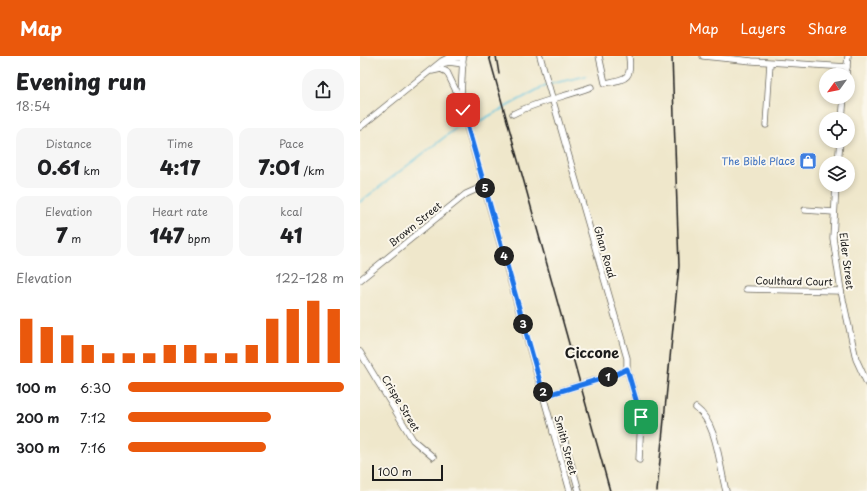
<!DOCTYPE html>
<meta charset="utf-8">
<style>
:root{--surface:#fff;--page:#f6f6f6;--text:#202124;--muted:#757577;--accent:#ea580c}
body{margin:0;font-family:"Playpen Sans",sans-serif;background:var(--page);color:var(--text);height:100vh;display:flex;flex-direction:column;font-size:15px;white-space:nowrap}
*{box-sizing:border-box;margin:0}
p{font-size:13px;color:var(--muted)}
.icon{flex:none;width:22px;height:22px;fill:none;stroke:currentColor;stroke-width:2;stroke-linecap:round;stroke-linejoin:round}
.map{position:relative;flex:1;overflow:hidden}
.drawer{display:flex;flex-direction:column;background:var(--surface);width:360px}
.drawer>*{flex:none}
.needle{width:26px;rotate:237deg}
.controls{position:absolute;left:459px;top:12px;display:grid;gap:8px}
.controls a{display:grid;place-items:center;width:36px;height:36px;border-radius:50%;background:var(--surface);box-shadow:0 2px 6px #0003;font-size:20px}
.scale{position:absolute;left:12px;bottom:10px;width:71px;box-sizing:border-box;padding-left:4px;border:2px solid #1c1c1c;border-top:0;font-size:11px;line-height:14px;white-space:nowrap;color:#1c1c1c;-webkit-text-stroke:3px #fbf7ec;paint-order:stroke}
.pin{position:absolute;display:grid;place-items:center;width:34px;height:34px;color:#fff;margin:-17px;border-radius:8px;box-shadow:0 2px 6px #0006}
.km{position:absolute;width:20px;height:20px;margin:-10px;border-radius:50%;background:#222;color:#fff;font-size:11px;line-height:20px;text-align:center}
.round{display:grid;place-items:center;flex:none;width:42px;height:42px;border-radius:16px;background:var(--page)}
.summary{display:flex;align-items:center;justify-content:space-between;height:68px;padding:0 16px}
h1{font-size:22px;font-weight:800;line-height:30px}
.metrics{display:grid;grid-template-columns:repeat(3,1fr);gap:6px;height:68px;padding:4px 16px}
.metrics div{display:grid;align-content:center;border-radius:10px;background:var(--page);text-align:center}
.metrics b{font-size:20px;font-weight:800}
.metrics small{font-size:11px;font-weight:400}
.metrics p{font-size:11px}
.chart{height:112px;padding:8px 16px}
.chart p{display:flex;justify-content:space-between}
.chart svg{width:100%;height:72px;margin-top:4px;stroke:var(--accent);stroke-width:6}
ul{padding:0 16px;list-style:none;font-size:13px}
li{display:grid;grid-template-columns:64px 48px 1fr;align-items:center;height:30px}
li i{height:10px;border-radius:5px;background:var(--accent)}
header{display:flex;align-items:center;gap:24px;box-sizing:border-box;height:56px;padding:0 20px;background:var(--accent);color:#fff}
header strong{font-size:19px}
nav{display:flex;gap:22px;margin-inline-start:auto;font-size:14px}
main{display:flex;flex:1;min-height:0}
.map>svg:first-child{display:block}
</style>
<header>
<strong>Map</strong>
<nav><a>Map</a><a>Layers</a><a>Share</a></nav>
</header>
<main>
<section class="drawer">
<div class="summary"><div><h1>Evening run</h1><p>18:54</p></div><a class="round"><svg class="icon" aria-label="share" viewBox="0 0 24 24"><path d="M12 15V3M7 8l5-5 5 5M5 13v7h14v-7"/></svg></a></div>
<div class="metrics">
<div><p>Distance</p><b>0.61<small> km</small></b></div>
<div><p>Time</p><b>4:17</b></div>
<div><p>Pace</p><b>7:01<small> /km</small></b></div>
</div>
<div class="metrics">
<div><p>Elevation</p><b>7<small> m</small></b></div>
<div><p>Heart rate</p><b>147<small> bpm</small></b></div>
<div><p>kcal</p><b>41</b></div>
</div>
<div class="chart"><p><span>Elevation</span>122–128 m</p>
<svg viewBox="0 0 160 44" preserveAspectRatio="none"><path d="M5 44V17M15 44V22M25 44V27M35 44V33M45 44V38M55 44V38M65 44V38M75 44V33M85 44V33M95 44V38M105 44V38M115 44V33M125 44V17M135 44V11M145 44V6M155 44V11"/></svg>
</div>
<ul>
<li><b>100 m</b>6:30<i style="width:100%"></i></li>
<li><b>200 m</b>7:12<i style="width:66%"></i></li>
<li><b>300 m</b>7:16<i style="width:64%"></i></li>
</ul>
</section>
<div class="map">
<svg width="507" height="435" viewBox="0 0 507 435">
<rect width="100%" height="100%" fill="#fbf7ec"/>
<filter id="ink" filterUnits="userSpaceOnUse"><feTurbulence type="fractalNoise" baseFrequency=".025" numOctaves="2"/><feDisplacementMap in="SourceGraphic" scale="8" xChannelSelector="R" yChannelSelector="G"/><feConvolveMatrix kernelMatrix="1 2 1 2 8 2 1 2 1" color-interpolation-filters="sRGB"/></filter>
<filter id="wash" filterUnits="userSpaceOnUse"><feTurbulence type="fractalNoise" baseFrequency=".012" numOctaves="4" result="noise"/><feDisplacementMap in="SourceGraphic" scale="16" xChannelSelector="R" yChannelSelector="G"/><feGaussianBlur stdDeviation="0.9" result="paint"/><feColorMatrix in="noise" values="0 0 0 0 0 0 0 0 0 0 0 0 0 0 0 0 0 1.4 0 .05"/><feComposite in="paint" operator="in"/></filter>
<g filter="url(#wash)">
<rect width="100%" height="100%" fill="#efe7cb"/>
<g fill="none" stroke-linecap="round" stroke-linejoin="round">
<g stroke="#62c5e0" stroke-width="1.5">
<polyline points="190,28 226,20"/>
<polyline points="108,68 118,66 186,29"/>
<polyline points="0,146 99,70 104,69"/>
</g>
</g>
</g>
<g filter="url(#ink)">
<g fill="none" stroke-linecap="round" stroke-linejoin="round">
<defs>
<g id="minor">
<polyline points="103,0 101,39 105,63 210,435"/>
<polyline points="180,0 267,302 267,313 262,316 184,340"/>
<path d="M239 0 245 27C266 23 272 24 269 0"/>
<polyline points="343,0 392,5 487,11"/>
<polyline points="81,8 89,6 103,8"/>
<polyline points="72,15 81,13 87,16 99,41"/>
<polyline points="486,19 488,0"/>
<path d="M153 58C178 45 205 41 231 31"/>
<polyline points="482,63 484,41"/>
<polyline points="406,69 410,7"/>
<polyline points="0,71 82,5 90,1 103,2"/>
<polyline points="478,107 480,85"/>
<polyline points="476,129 473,182 481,235 496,303 507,327"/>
<polyline points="445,154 474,156"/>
<polyline points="0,224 106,138 124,130"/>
<polyline points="386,233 481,235"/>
<polyline points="0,296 53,384 73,401"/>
<polyline points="267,313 281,361 279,404"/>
<path d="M336 352C358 368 359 410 366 435"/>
<polyline points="193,376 203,379 219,435"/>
</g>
</defs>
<use href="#minor" stroke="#666359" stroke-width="7"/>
<use href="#minor" stroke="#fff" stroke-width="5.5"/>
<g stroke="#1c1c1c" stroke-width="1.5">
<polyline points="129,0 250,435"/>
<polyline points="136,0 139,18"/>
<polyline points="297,435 319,210 312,0"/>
</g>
</g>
</g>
<g fill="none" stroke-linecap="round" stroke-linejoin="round" filter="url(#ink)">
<defs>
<polyline id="route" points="103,54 184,340 257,318 267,313 281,361"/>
</defs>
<use href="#route" stroke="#fff" stroke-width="8"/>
<use href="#route" stroke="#1a73e8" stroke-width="5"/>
</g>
<defs>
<symbol id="shop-square" viewBox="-11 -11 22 22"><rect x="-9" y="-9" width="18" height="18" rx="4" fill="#3f7fe0" stroke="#fbf7ec"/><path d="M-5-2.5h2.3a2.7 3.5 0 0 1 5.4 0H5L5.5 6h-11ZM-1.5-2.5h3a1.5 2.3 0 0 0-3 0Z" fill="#fff"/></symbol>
</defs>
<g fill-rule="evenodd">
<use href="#shop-square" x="438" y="95" width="20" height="20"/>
</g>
<g text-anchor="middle" stroke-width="4" stroke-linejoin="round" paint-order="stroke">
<g font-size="10" fill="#366cbe" stroke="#fbf7ec" text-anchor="end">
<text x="435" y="109">The Bible Place</text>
</g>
<g font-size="10" fill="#1c1c1c" stroke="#fbf7ec">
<text transform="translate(55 168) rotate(-39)" y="4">Brown Street</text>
<text transform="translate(245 196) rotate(74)" y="4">Ghan Road</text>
<text transform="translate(487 205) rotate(83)" y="4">Elder Street</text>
<text transform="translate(434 225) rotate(1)" y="4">Coulthard Court</text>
<text transform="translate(41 347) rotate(59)" y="4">Crispe Street</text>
<text transform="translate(206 389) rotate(75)" y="4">Smith Street</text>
</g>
<g font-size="14" font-weight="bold" fill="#1c1c1c" stroke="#fbf7ec">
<text x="232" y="302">Ciccone</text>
</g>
</g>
</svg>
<div class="controls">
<a><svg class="needle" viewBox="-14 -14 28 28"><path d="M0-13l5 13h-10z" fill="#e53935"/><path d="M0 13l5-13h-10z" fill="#757577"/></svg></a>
<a><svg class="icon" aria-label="locate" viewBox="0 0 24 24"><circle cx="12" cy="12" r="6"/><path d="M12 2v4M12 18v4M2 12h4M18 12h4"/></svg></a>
<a><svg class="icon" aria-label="layers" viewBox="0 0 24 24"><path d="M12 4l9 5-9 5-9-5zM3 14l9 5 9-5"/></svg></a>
</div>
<div class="scale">100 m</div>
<div class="pin" style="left:281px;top:361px;background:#1e9e55"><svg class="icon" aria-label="arrive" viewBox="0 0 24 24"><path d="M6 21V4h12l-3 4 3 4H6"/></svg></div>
<div class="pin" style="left:103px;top:54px;background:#d93025"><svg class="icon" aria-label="check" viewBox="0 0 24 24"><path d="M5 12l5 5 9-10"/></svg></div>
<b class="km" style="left:248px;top:321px">1</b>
<b class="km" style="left:183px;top:336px">2</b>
<b class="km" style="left:163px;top:268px">3</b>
<b class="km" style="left:144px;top:200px">4</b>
<b class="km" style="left:125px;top:132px">5</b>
</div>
</main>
